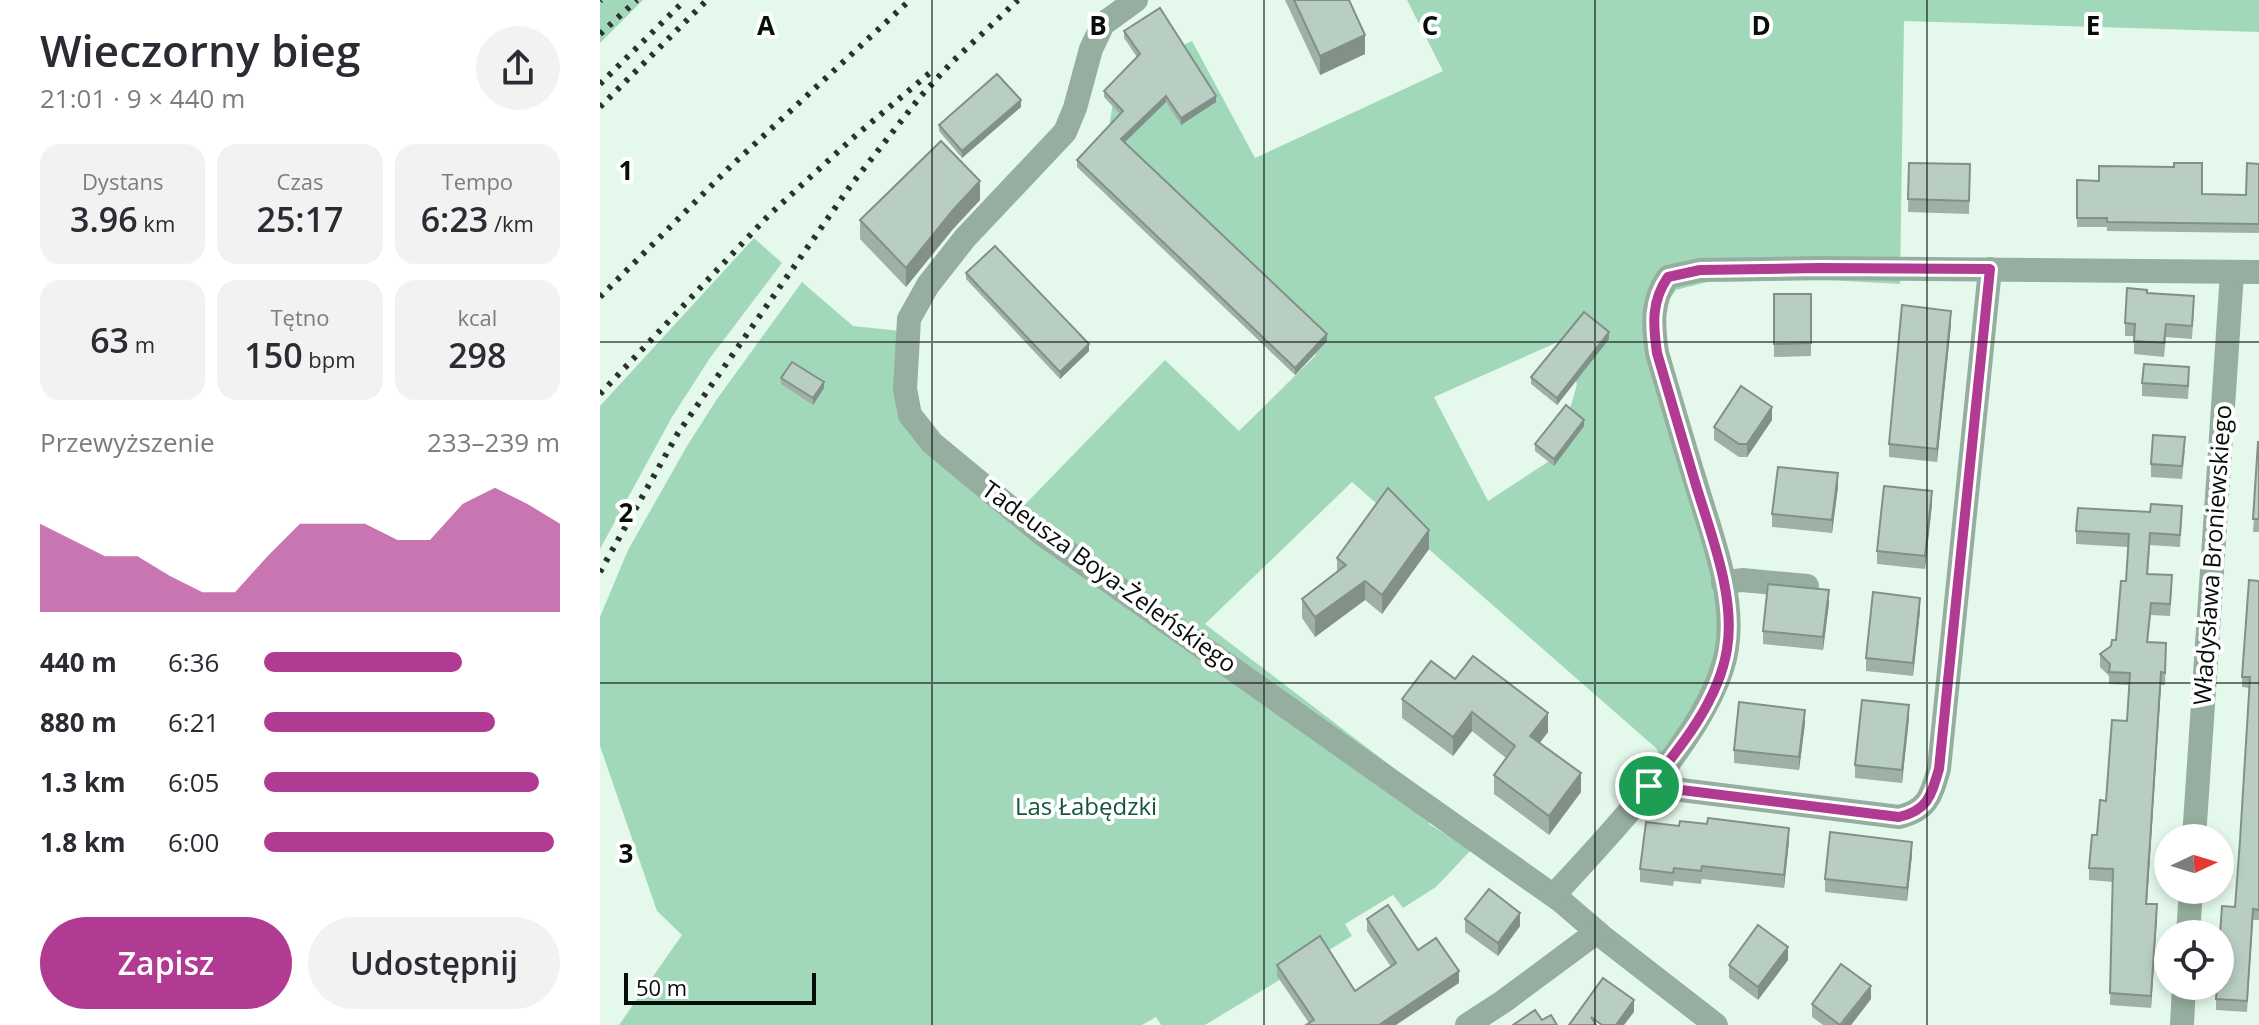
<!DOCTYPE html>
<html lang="pl">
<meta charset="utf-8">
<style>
:root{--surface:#fff;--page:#f2f2f3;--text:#2b2b33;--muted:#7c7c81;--accent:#b13b92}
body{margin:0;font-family:"Open Sans",sans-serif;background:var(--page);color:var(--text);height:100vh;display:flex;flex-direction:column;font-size:30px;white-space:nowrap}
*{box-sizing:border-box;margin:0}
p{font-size:26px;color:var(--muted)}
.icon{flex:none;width:44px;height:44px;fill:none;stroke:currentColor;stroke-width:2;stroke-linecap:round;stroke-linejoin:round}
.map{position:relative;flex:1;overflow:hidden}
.sheet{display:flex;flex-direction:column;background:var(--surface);width:600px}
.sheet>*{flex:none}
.needle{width:52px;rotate:86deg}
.buttons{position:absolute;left:1554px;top:824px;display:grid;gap:16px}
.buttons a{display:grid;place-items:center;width:80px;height:80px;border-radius:50%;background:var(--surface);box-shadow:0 4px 12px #0003;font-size:40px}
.scale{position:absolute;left:24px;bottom:20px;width:192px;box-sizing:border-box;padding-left:8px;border:4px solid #070d09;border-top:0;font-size:22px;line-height:28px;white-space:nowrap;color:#070d09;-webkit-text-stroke:6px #fff;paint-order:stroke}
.pin{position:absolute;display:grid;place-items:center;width:68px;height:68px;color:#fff;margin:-34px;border:4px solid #fff;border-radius:50%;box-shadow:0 2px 8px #0007}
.round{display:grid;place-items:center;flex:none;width:84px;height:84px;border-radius:42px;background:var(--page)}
.summary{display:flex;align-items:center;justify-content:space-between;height:136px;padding:0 40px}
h1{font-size:44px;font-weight:600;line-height:60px}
.metrics{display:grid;grid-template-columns:repeat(3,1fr);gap:12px;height:136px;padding:8px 40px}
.metrics div{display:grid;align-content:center;border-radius:20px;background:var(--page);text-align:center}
.metrics b{font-size:34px;font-weight:600}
.metrics small{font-size:22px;font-weight:400}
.metrics p{font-size:22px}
.chart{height:224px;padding:16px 40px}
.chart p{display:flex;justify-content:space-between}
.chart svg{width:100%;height:144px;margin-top:8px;fill:var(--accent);opacity:.7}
.primary-button{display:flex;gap:16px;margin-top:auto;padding:16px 40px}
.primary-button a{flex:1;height:92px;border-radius:48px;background:var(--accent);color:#fff;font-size:32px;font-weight:600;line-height:92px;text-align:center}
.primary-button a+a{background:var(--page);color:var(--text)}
ul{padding:0 40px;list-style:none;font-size:26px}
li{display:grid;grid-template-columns:128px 96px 1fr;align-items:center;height:60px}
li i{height:20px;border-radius:10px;background:var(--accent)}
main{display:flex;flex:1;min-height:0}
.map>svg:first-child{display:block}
</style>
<main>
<section class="sheet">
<div class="summary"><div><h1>Wieczorny bieg</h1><p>21:01 · 9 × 440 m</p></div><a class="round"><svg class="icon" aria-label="share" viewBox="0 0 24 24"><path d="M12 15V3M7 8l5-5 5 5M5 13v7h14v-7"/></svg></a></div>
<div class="metrics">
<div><p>Dystans</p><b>3.96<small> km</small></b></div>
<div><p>Czas</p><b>25:17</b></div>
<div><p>Tempo</p><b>6:23<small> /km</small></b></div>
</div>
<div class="metrics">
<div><b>63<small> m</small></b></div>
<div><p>Tętno</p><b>150<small> bpm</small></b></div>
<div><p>kcal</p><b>298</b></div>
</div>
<div class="chart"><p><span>Przewyższenie</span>233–239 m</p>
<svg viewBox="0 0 160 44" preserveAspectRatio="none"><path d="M0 44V17L10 22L20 27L30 27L40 33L50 38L60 38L70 27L80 17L90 17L100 17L110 22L120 22L130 11L140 6L150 11L160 17V44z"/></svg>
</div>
<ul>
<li><b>440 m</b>6:36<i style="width:67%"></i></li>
<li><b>880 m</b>6:21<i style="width:78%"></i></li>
<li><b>1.3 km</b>6:05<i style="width:93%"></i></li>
<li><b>1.8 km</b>6:00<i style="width:98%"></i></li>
</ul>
<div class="primary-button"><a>Zapisz</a><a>Udostępnij</a></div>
</section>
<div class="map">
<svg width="1659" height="1025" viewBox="0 0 1659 1025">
<rect width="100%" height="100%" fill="#e4f9ec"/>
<g fill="#a2d8ba" fill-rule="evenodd">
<polygon points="0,0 43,0 0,43"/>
<path d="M807 0H1659V32L1304 21 1300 284 1226 280 1108 282 1076 290 1068 301 1061 339 1135 661C1121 712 1100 739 1071 781L1056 748 752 482 605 624 841 804 829 824 871 850 836 887 803 908 793 895 745 924 752 936 605 1025H561L556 1017 542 1025H19L82 935 57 911 0 746V617L28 550 87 446 117 399 202 282 253 326 310 332 307 403 410 520 565 360 639 431 716 355 509 128 517 77 592 41 655 158 843 71ZM958 342 977 384 957 456 888 501 834 397Z"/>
<polygon points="154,238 182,263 110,358 72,417 0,549 0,406"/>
</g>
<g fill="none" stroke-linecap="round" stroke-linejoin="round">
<g stroke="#96aea0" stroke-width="24">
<polyline points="536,0 503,24 491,49 475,108 465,132 365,238 328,285 309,319 305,389 310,415 332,443 442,534 961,901 1004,938 1116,1025"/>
<polyline points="1123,583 1142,580 1207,586"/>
<path d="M1049 786 1299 817C1328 810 1331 796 1339 769L1390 269"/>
<polyline points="1594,838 1632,273"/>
<path d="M954 895C1007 837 1116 726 1127 648 1135 595 1112 537 1097 487 1083 442 1070 397 1057 353 1053 325 1051 301 1068 277L1100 270 1218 268 1659 272"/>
<polyline points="1588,934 1591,890"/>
<polyline points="867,1025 904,1001 997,932"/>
<polyline points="1582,1025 1584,986"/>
</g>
<g stroke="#2a322d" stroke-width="6" stroke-dasharray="4 8" stroke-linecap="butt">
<polyline points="0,1 1,0"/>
<polyline points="0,34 37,0"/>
<polyline points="0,84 85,0"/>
<polyline points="0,107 107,0"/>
<polyline points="0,297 131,166 310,0"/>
<polyline points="0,394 169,215 254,137 332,71"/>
<polyline points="0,572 78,433 251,185 320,97 352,62 418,0"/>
</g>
</g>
<g fill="#9fb1a7">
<polygon points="685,0 749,0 765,54 720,75"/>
<polygon points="524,31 616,102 581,125 566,102 525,142 727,341 695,375 477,167 477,160 520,114 504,97 504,91 537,57 524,38"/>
<polygon points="421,107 362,158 339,131 339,125"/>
<polygon points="1309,163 1370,164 1369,214 1308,212"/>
<polygon points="1659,164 1659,233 1507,231 1507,227 1477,227 1477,180 1602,194 1646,195"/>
<polygon points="380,200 353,229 306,287 260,239 260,220"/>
<polygon points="366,273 489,351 460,379 366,279"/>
<polygon points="1547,293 1594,309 1592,339 1566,337 1564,357 1534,354 1534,336 1525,336 1525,323"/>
<polygon points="1174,294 1211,294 1211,356 1174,357"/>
<polygon points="1351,324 1337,462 1289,457 1289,444"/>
<polygon points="1009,339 957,405 931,384 931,377"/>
<polygon points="181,378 224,388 213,405 181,384"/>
<polygon points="1589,380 1588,399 1542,396 1542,383"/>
<polygon points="1172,420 1147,457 1139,457 1114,440 1114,427"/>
<polygon points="984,426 954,466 935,451 935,444"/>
<polygon points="1659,442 1659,532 1653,532"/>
<polygon points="1585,450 1582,479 1551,477 1551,464"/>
<polygon points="1238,487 1232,533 1172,527 1172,514"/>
<polygon points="1332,504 1325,569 1277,564 1277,551"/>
<polygon points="1582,518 1580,547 1550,545 1548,574 1572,588 1570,616 1551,615 1548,642 1566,655 1565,685 1561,685 1547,904 1557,917 1551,1008 1510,1005 1513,882 1489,880 1489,868 1527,721 1529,685 1509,684 1509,676 1500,667 1500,654 1511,646 1516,640 1526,581 1528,547 1476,544 1476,531"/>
<polygon points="829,549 782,614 765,600 715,637 702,618 702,599 737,572 737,558"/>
<polygon points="1659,581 1659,920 1653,920 1647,1012 1616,1010 1616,999 1635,907 1640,841 1649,688 1642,687 1642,677"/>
<polygon points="1229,603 1223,650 1163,644 1163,631"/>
<polygon points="1320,611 1313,676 1266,671 1266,658"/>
<polygon points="855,679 948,732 940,743 981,792 949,835 894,794 894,775 906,758 872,731 853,756 802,718 802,699"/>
<polygon points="1309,718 1302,783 1255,778 1255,765"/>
<polygon points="1205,723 1199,770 1134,763 1134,750"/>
<polygon points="1189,841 1184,888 1102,879 1101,884 1074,881 1073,886 1040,882 1040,869"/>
<polygon points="1312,855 1307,901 1225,892 1225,879"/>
<polygon points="767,919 818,950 859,983 709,1023 677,976 677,965 755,991 791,967 767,931"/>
<polygon points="865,919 920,926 898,956 865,932"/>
<polygon points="1188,960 1158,1000 1129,978 1129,965"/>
<polygon points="1271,999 1251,1025 1223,1025 1212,1017 1212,1004"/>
</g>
<g fill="#829088">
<polygon points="765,35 765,54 720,75 720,56"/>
<polygon points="566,96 566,102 521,146 521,139"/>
<polygon points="616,96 616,102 581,125 581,118"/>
<polygon points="421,100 421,107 362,158 362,151"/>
<polygon points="380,181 380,200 353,229 306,287 306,268 353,210"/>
<polygon points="1351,311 1351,324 1337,462 1337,449"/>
<polygon points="1009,332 1009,339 957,405 957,398"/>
<polygon points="727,334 727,341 695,375 695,368"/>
<polygon points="489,344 489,351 460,379 460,372"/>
<polygon points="224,382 224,388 213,405 213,398"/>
<polygon points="1172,407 1172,420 1147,457 1147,444"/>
<polygon points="984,420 984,426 954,466 954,459"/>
<polygon points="1238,473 1238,487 1232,533 1232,520"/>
<polygon points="1332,491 1332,504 1325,569 1325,556"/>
<polygon points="829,530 829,549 782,614 782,595"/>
<polygon points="765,581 765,600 715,637 715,617"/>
<polygon points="1229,590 1229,603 1223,650 1223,637"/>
<polygon points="1320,598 1320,611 1313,676 1313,663"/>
<polygon points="1561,672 1561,685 1546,916 1546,904"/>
<polygon points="1309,705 1309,718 1302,783 1302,770"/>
<polygon points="1205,710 1205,723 1199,770 1199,757"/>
<polygon points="872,712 872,731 853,756 853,737"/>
<polygon points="948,713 948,732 930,755 930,736"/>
<polygon points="981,773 981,792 949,835 949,816"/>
<polygon points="1189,828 1189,841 1184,888 1184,875"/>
<polygon points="1312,842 1312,855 1307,901 1307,888"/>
<polygon points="1557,904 1557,917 1551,1008 1551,996"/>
<polygon points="920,913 920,926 898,956 898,943"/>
<polygon points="1188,947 1188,960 1158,1000 1158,987"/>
<polygon points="859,971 859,983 796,1025 779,1025"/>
<polygon points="1271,986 1271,999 1251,1025 1242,1025"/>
<polygon points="1034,1000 1034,1012 1024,1025 1016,1025"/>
</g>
<g fill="#b9cec2" stroke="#829088" stroke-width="2">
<polygon points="694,0 749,0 765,35 720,56"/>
<polygon points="560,8 616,96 581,118 566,96 521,139 727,334 695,368 477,160 523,111 504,91 540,54 524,31"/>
<polygon points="397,74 421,100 362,151 339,125"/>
<polygon points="341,141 380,181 353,210 306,268 260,220"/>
<polygon points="1309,163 1370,164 1369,201 1308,199"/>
<polygon points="1574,163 1602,163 1602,194 1646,195 1647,163 1659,164 1659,224 1507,222 1507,218 1477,218 1477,180 1499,181 1499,166 1574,167"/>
<polygon points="395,246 489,344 460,372 366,273"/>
<polygon points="1527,288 1547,290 1547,293 1594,296 1592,326 1566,324 1564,343 1534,341 1535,324 1525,323"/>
<polygon points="1174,294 1211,294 1211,343 1174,344"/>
<polygon points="1302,305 1351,311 1337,449 1289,444"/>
<polygon points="984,312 1009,332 957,398 931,377"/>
<polygon points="192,362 224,382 213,398 181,378"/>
<polygon points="1544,364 1589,367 1588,386 1542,383"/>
<polygon points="1141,386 1172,407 1147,444 1139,444 1114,427"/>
<polygon points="966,405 984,420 954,459 935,444"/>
<polygon points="1553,435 1585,437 1582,466 1551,464"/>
<polygon points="1658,442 1659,442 1659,519 1653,519"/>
<polygon points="1178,467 1238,473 1232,520 1172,514"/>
<polygon points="1284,486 1332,491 1325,556 1277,551"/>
<polygon points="788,488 829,530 782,595 765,581 715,617 702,599 746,565 737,558"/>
<polygon points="1551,504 1582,506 1580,535 1550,533 1547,574 1572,575 1570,604 1551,603 1547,642 1566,643 1565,673 1561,672 1546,904 1557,904 1551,996 1510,993 1513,869 1489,868 1492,835 1497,835 1500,800 1506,801 1512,720 1527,721 1530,673 1509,672 1510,664 1500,654 1511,646 1512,640 1516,640 1521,581 1526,581 1529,534 1476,531 1478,508 1550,512"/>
<polygon points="1649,580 1659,581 1659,910 1653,909 1647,1001 1616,999 1617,986 1620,986 1620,935 1622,906 1635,907 1640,841 1650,677 1642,677"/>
<polygon points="1168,584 1229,590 1223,637 1163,631"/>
<polygon points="1273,592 1320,598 1313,663 1266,658"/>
<polygon points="873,656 948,713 930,736 981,773 949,816 894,775 915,746 872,712 853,737 802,699 831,661 855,679"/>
<polygon points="1262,700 1309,705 1302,770 1255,765"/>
<polygon points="1139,702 1205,710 1199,757 1134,750"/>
<polygon points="1108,818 1189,828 1184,875 1102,866 1101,871 1074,868 1073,873 1040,869 1046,822 1079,826 1080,821 1107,824"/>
<polygon points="1230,832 1312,842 1307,888 1225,879"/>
<polygon points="889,889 920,913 898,943 865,919"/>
<polygon points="788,905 818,950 836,938 859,971 779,1025 706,1025 714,1020 677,965 720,936 755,991 796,963 767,919"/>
<polygon points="1158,925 1188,947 1158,987 1129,965"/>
<polygon points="1241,964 1271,986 1240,1025 1212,1004"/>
<polygon points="1003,978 1034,1000 1016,1025 1002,1025 991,1017 996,1025 969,1025"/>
<polygon points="935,1010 942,1020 951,1015 957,1025 913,1025"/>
</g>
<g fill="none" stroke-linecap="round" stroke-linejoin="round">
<defs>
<path id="route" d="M1218 268 1390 269 1339 769C1331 796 1328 810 1299 817L1049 786C1081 747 1119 700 1127 649 1136 596 1110 532 1095 482 1082 439 1070 396 1057 353 1053 325 1051 301 1068 277L1100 270Z"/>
</defs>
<use href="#route" stroke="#fff" stroke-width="16"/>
<use href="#route" stroke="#b13b92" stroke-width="10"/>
</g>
<path fill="none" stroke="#070d09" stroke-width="2" stroke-opacity="0.55" d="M332 0V1025M664 0V1025M995 0V1025M1327 0V1025M0 342H1659M0 683H1659"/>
<g text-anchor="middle" stroke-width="8" stroke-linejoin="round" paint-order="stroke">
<g font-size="24" fill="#070d09" stroke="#fff">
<text transform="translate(1613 555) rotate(-86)" y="8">Władysława Broniewskiego</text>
<text transform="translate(509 577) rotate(36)" y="8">Tadeusza Boya-Żeleńskiego</text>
</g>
<g font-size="24" fill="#135639" stroke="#fff">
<text x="486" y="815">Las Łabędzki</text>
</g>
</g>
<g font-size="26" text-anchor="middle" font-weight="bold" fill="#070d09" stroke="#fff" stroke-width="8" stroke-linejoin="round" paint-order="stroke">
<text x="166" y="35">A</text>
<text x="498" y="35">B</text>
<text x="830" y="35">C</text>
<text x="1161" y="35">D</text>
<text x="1493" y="35">E</text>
<text x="26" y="180">1</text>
<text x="26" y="522">2</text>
<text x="26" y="863">3</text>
</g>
</svg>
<div class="buttons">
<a><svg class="needle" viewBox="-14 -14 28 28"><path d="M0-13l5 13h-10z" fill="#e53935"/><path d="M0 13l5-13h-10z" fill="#7c7c81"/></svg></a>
<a><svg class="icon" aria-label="locate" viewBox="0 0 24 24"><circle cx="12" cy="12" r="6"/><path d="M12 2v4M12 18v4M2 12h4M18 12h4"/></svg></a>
</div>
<div class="scale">50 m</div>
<div class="pin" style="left:1049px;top:786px;background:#1e9e55"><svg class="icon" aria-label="arrive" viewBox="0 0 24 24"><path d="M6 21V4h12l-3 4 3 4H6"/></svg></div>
</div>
</main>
